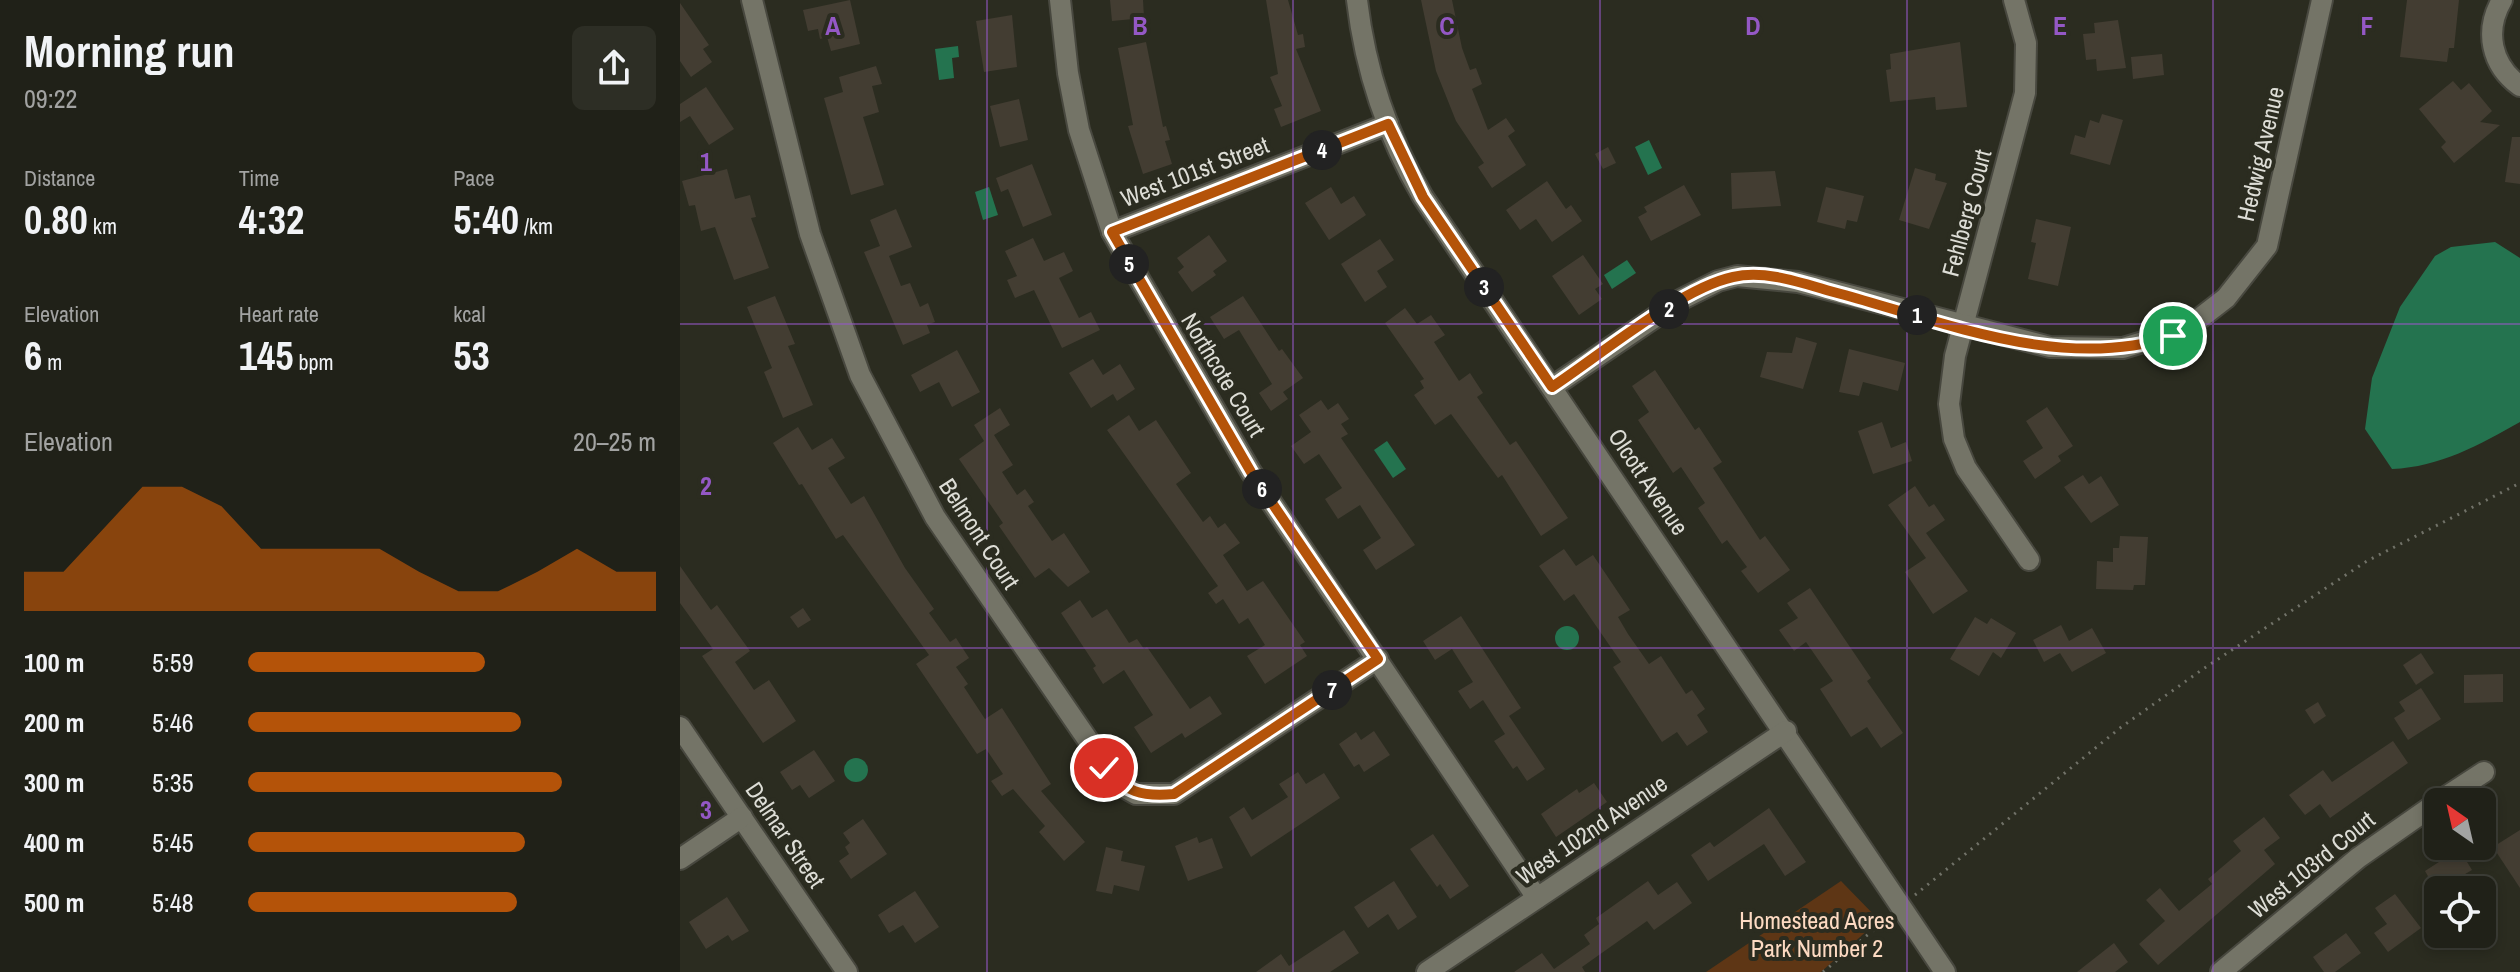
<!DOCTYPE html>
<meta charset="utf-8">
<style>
:root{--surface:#202118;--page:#2d2e25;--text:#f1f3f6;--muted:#a2a3a2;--line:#3d3e37;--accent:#b45309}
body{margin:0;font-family:"Archivo Narrow",sans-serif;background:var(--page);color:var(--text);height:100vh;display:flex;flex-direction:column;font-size:30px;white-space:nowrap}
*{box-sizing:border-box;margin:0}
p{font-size:26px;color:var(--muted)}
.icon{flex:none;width:44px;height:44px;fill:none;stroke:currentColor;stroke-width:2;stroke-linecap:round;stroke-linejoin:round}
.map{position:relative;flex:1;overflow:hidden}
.sheet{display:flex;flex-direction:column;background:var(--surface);width:680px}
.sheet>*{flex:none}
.needle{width:52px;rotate:326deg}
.buttons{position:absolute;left:1744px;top:788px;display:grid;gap:16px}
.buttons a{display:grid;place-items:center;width:72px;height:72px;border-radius:12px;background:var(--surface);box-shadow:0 4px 12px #0003,0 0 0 2px var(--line);font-size:40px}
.pin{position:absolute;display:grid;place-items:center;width:68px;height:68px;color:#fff;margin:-34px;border:4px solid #fff;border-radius:50%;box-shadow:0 2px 8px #0007}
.km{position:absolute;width:40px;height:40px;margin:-20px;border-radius:50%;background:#222;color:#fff;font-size:22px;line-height:40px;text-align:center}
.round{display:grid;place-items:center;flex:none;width:84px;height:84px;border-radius:12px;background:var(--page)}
.overview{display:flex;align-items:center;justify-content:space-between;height:136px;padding:0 24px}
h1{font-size:44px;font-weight:800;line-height:60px}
.figures{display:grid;grid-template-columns:repeat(3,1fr);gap:12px;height:136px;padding:8px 24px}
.figures div{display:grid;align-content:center}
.figures b{font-size:40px;font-weight:800}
.figures small{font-size:22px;font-weight:400}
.figures p{font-size:22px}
.chart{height:224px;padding:16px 24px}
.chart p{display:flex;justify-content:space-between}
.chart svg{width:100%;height:144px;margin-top:8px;fill:var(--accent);opacity:.7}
ul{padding:0 24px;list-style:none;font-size:26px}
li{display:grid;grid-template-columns:128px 96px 1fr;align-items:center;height:60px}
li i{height:20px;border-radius:10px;background:var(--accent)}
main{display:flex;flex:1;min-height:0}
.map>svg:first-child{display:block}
</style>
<main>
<section class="sheet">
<div class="overview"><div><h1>Morning run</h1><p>09:22</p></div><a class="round"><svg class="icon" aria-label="share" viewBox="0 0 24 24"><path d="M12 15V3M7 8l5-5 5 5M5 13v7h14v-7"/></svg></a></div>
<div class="figures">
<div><p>Distance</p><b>0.80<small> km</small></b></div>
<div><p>Time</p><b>4:32</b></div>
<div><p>Pace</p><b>5:40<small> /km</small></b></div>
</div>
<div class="figures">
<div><p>Elevation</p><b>6<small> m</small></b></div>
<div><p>Heart rate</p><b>145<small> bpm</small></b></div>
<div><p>kcal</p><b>53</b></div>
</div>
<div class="chart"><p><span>Elevation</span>20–25 m</p>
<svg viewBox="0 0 160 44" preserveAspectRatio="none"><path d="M0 44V32L10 32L20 19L30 6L40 6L50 12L60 25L70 25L80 25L90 25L100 32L110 38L120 38L130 32L140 25L150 32L160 32V44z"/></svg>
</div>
<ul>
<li><b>100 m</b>5:59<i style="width:58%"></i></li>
<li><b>200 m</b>5:46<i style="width:67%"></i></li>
<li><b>300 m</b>5:35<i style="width:77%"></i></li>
<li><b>400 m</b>5:45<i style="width:68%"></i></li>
<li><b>500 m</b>5:48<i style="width:66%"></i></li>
</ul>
</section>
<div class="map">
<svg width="1840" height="972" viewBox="0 0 1840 972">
<rect width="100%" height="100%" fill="#2b2c20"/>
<polygon fill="#5e3615" points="1161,881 1199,920 1141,972 1026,972"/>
<g fill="#24734f">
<polygon points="278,46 279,57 272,58 274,78 259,80 255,49"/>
<polygon points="969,140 982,168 968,175 955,147"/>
<polygon points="309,187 318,215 303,220 295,192"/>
<path d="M1815 242 1840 258V422C1799 445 1760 467 1712 469L1685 429 1692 378 1720 307 1755 256 1771 247Z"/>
<polygon points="947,260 956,273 932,289 924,275"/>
<polygon points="707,441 726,469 713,478 694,450"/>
<circle cx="887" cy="638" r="12"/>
<circle cx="176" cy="770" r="12"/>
</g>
<g fill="#433d32">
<polygon points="170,0 180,44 151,51 147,37 140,39 138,29 128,31 123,10"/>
<polygon points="430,0 463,0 464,18 432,21"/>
<polygon points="586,0 608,0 618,35 623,34 625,47 616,49 641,111 601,127 594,109 602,106 590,77 598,74"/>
<polygon points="741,0 772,0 782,48 790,70 796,68 802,84 792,89 808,130 826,118 835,131 828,136 846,165 812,188 798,167 804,163 776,121 756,71"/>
<polygon points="1727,0 1779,0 1774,48 1769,48 1767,62 1720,57"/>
<polygon points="0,3 29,45 23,49 32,62 11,77 0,61"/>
<polygon points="332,15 337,67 304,72 296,21"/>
<polygon points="1438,20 1446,68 1417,71 1416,59 1406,60 1403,34 1415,33 1414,23"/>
<polygon points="466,42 483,127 486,126 490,140 485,141 492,164 463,174 448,126 453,125 438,48"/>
<polygon points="1280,42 1287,107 1256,110 1255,97 1210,102 1206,70 1211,69 1210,54"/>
<polygon points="1482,54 1484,75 1453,79 1451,57"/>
<polygon points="196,66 202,84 192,86 199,112 183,117 204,185 171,195 144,98 163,92 159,77"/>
<polygon points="1773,81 1781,90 1789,83 1812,111 1800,122 1820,125 1774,163 1761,147 1766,142 1739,109"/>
<polygon points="26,87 54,129 29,145 10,116 0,122 0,104"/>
<polygon points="339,99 348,140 320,147 310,106"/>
<polygon points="1422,114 1443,120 1430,165 1390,154 1395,135 1405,138 1410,120 1419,123"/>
<polygon points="1832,137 1840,137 1840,184 1825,182"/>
<polygon points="928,147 936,163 923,169 915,154"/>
<polygon points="352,164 372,215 343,227 328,189 321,192 316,178"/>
<polygon points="1235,168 1256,174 1255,180 1267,183 1249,229 1219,220"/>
<polygon points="47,169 55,199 70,195 76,217 71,218 89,268 54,280 35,227 21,231 15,205 9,206 2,181"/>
<polygon points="1095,171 1101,206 1052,209 1051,173"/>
<polygon points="867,181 886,209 891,205 902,221 872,242 856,219 840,230 826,210"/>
<polygon points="1004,185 1021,215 971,241 958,217 967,212 964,207"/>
<polygon points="651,187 661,204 674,196 686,215 649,240 625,203"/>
<polygon points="1146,187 1184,196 1177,222 1167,220 1165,229 1137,222"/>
<polygon points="216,209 232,247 209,256 221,286 230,283 240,307 248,303 255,322 247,325 250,333 223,345 184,252 200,246 190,220"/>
<polygon points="1356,219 1391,227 1378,286 1348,279 1356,243 1351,242"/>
<polygon points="529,235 547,261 533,271 536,275 512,292 498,272 504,267 497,258"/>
<polygon points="353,238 364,261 384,252 393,271 379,278 399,318 411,312 420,330 382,348 354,290 335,298 327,280 337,276 325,251"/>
<polygon points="700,239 714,260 697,271 707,287 685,302 661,264"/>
<polygon points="903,255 923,284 915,289 922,299 899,315 872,276"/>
<polygon points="95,296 115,344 108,346 133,405 103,418 84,372 92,368 67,307"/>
<polygon points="563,296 599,351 602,349 623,378 603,392 608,399 591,411 579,393 592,384 559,330 544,339 530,317"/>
<polygon points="725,308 737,324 751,315 765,335 754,342 779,381 790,373 803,393 797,397 830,445 836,441 888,518 861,536 822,475 818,478 771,414 755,425 734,395 744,388 740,381 744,379 705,323"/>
<polygon points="1116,337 1137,343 1123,389 1080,377 1087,352 1112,353"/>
<polygon points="1169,349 1225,363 1218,391 1183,382 1179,396 1159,392"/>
<polygon points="277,350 300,392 272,407 259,382 240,392 231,375"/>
<polygon points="413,359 423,375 440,364 455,389 437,401 433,394 411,408 389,373"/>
<polygon points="975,370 1015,430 1019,427 1042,462 1033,468 1080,540 1085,536 1110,570 1078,593 1061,571 1067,567 1047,540 1042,544 1018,508 1025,503 1001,467 993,473 958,420 969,412 952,386"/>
<polygon points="641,400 648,410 658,403 669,419 661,424 668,434 661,438 735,545 696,570 683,550 701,538 680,505 658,519 645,499 662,488 639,454 624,464 611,446 631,432 619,415"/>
<polygon points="1367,407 1393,446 1378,456 1381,461 1355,479 1343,461 1363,448 1346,421"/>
<polygon points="320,408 330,425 314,435 333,465 322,472 337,495 345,489 354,502 348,506 372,541 384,533 410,572 388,587 369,568 355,578 319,526 323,523 279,459 304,441 294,425"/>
<polygon points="449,415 459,431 476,420 511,473 496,484 523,522 530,516 538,528 545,523 560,543 543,555 567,591 583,581 625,642 620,645 627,656 585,684 567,656 585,645 568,618 559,624 543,599 536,604 528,593 538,586 427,430"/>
<polygon points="1202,422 1211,448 1226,442 1232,461 1193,474 1178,431"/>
<polygon points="118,427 132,450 152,438 165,458 148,468 171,504 184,496 225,568 254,609 249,613 270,642 276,638 289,658 276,667 288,684 284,687 305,719 322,708 371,784 361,791 405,842 384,861 359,832 365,826 333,789 322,796 311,781 323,774 306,749 297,754 236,664 249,655 163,535 156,539 122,484 119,485 93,443"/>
<polygon points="1403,475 1409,484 1421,476 1439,505 1411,523 1384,487"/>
<polygon points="1235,486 1249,507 1254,504 1265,520 1246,533 1288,591 1253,614 1225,572 1246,558 1208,505"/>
<polygon points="1440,536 1468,537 1465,585 1454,585 1453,590 1416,589 1417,561 1433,562 1433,548 1439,548"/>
<polygon points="884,549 896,566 913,555 950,610 938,617 948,634 969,664 981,656 1006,694 1012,690 1025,709 1017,715 1028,732 1007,746 997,732 982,742 933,667 941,662 894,594 884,601 859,566"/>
<polygon points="0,566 31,610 37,605 70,651 55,662 74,690 89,680 116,721 83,743 22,656 33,649 0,603"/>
<polygon points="1130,588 1191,678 1187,681 1223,733 1201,748 1187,727 1171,737 1140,689 1153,681 1126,642 1114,651 1099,630 1118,618 1107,603"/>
<polygon points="400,600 412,618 427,609 449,643 457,639 464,649 467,647 510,709 530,696 542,714 505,738 502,733 471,753 454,727 473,715 444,670 423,684 413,668 416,666 381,613"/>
<polygon points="123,608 131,620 118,628 110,617"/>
<polygon points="781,616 841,708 829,716 865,769 847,781 837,766 833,769 814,741 825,734 803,700 790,709 778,691 793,682 772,649 755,660 743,641"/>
<polygon points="1295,617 1307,624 1311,618 1336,633 1321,658 1313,652 1299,676 1270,659"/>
<polygon points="1381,625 1389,641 1412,628 1426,653 1392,672 1380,653 1364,662 1353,640"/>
<polygon points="1741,653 1754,673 1736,685 1723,665"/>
<polygon points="1823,674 1823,702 1784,703 1784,675"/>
<polygon points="1741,688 1761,719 1728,740 1714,718 1725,711 1719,702"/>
<polygon points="1638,702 1646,716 1634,724 1625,710"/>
<polygon points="694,731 710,755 684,772 679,764 674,767 659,744 676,732 681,740"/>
<polygon points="1713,741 1728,763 1650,818 1640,804 1625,815 1609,795 1643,770 1652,782"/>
<polygon points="134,750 155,781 129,798 120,785 112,790 100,772"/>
<polygon points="618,772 626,784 644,773 660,798 571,857 549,817 564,807 572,820 608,797 599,784"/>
<polygon points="914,783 927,802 876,837 861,814 897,789 899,793"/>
<polygon points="1089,808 1126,862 1105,876 1084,844 1028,881 1011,855 1030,842 1034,847"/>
<polygon points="1584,817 1600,838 1584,850 1595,864 1478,965 1459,944 1485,921 1466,900 1480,888 1499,911 1532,884 1528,879 1561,851 1553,841"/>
<polygon points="183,819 207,854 171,879 159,861 169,854 165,847 170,843 163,833"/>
<polygon points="1840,830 1840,888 1813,847"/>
<polygon points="753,834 789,886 770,899 760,884 757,887 730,849"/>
<polygon points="517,837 519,843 532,838 543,868 508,881 495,846"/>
<polygon points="426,847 443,851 441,861 465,866 459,891 434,885 432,894 416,891"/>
<polygon points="1779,849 1792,870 1780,877 1789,890 1756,890 1745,871"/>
<polygon points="714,881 737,917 718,930 708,914 688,928 674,907"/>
<polygon points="968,881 978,895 997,882 1012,903 974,930 967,921 902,967 905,972 834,972 862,953 874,969 910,944 904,935 919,924 916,918"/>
<polygon points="235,891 259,927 235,943 223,925 209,933 198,915"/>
<polygon points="1715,894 1741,928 1708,952 1694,933 1707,924 1695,908"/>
<polygon points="47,897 69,931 52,941 48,935 26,949 9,922"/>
<polygon points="664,930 679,953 650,972 576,972 601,954 609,966"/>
<polygon points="1666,933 1681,953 1655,972 1644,972 1633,957"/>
<polygon points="1434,943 1448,962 1435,972 1397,972"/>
</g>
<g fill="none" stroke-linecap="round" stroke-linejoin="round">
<defs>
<g id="minor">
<polyline points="72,0 130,234 180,375 255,517 438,784 456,794 494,794 698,659"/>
<polyline points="380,0 388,73 399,130 432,232 571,472 857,898"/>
<path d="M677 0C685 69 708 137 743 197L1265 972"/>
<polyline points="1334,0 1346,43 1345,93 1275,356 1269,404 1274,439 1286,468 1349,560"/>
<path d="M1822 0C1804 31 1811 65 1840 86"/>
<polyline points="432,232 708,124"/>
<polyline points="872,387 1002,299 1038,281 1057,276 1118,282 1370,347 1443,348 1506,329 1546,298 1587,246 1642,0"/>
<polyline points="0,727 167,972"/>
<polyline points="1758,802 1804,772"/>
<polyline points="0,859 62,817"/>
<polyline points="747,972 1106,731"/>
<polyline points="1541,972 1678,858 1758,802"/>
</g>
</defs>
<use href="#minor" stroke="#48483f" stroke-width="24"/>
<g stroke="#717268" stroke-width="3" stroke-dasharray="2 6" stroke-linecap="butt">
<polyline points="1235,895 1440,728 1523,669 1687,561 1840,483"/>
<polyline points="1143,972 1208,918"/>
</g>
<use href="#minor" stroke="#747467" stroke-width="20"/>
</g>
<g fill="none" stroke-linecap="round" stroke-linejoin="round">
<defs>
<path id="route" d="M424 768C445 792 462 797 494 794L698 659 571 472 432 232 708 124 743 197 872 387C919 356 1001 288 1053 277 1088 269 1127 285 1161 294 1267 323 1384 372 1493 336"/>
</defs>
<use href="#route" stroke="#fff" stroke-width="16"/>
<use href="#route" stroke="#b45309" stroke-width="10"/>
</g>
<path fill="none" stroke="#9458c5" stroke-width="2" stroke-opacity="0.55" d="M307 0V972M613 0V972M920 0V972M1227 0V972M1533 0V972M0 324H1840M0 648H1840"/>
<g text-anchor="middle" stroke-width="8" stroke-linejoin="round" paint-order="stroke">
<g font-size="24" fill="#ddddd6" stroke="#2b2c20">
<text transform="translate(1581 154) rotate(-77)" y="8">Hedwig Avenue</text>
<text transform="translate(515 172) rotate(-21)" y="8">West 101st Street</text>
<text transform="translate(1287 213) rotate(-75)" y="8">Fehlberg Court</text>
<text transform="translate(543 375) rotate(59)" y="8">Northcote Court</text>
<text transform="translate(968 482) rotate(56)" y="8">Olcott Avenue</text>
<text transform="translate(299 534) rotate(57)" y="8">Belmont Court</text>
<text transform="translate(912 830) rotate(-34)" y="8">West 102nd Avenue</text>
<text transform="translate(105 835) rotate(56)" y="8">Delmar Street</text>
<text transform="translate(1632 865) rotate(-39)" y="8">West 103rd Court</text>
</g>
<g font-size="24" fill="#fddac2" stroke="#2b2c20">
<text x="1137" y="929">Homestead Acres<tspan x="1137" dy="28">Park Number 2</tspan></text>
</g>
</g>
<g font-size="26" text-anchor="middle" font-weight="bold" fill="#9458c5" stroke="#2b2c20" stroke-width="8" stroke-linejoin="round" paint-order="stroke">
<text x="153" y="35">A</text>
<text x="460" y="35">B</text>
<text x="767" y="35">C</text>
<text x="1073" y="35">D</text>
<text x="1380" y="35">E</text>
<text x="1687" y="35">F</text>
<text x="26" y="171">1</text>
<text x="26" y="495">2</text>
<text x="26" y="819">3</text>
</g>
</svg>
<div class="buttons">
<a><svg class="needle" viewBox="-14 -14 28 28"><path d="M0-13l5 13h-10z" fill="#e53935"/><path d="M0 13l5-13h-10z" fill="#a2a3a2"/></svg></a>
<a><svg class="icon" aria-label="locate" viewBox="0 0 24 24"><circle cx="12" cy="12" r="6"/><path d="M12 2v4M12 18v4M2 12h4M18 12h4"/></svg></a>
</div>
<div class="pin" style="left:1493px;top:336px;background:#1e9e55"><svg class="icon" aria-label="arrive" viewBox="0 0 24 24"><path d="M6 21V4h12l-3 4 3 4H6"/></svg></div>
<div class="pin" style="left:424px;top:768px;background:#d93025"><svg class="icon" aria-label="check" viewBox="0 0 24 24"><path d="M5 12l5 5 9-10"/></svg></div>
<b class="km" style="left:1237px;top:315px">1</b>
<b class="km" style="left:989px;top:309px">2</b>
<b class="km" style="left:804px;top:287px">3</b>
<b class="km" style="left:642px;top:150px">4</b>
<b class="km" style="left:449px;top:264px">5</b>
<b class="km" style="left:582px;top:489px">6</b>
<b class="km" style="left:652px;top:690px">7</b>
</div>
</main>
